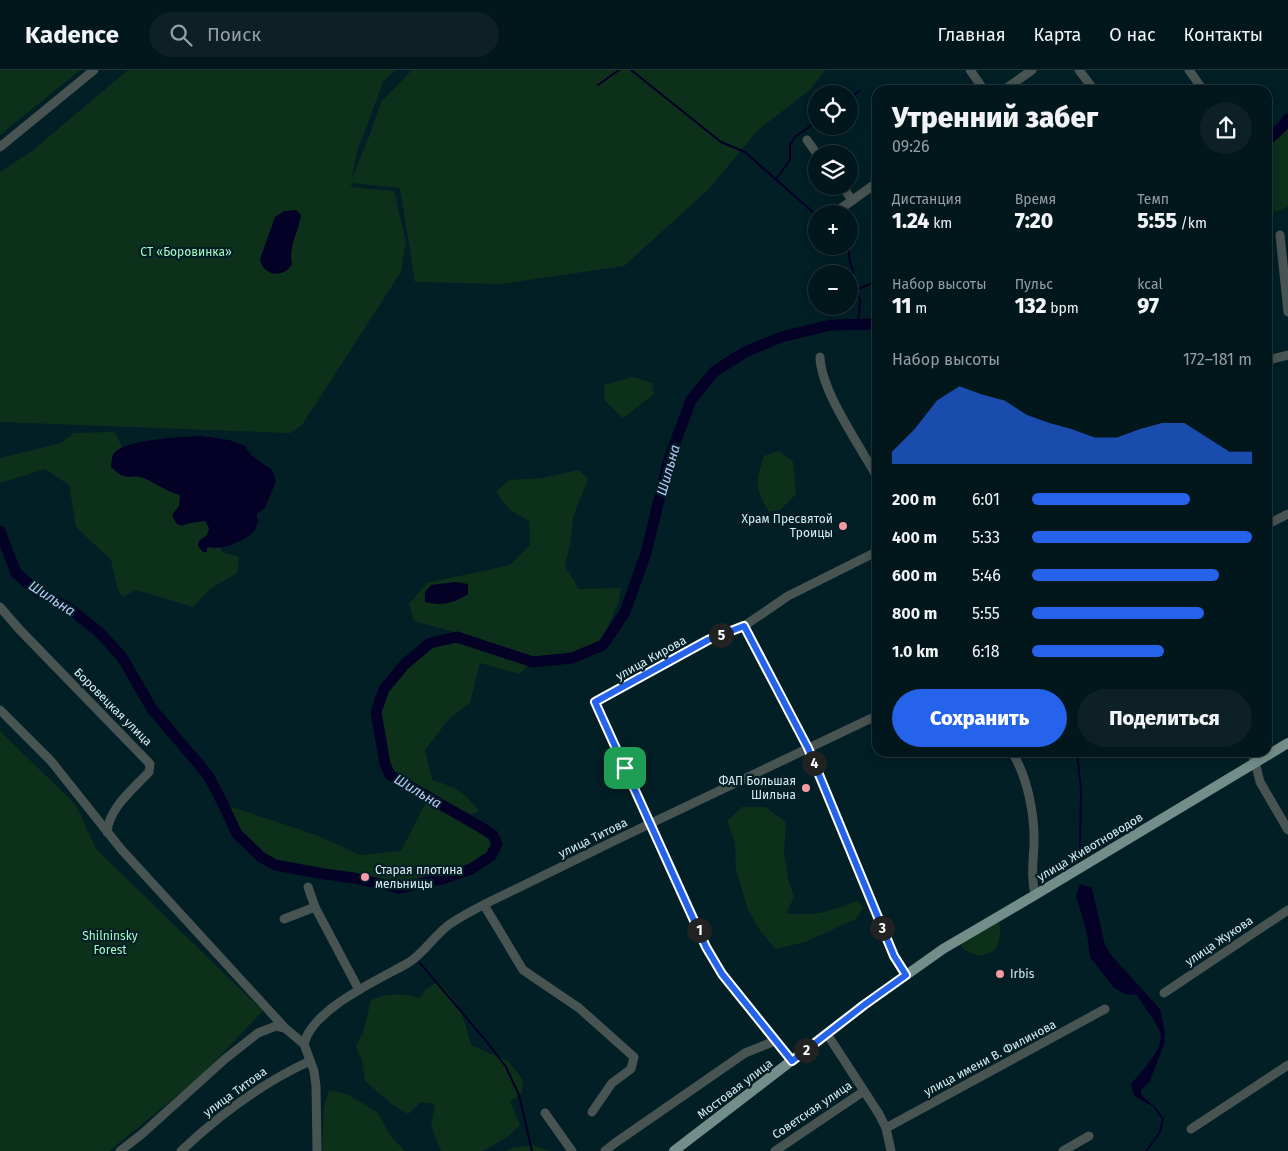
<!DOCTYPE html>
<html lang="ru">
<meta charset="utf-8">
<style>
:root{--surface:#02171c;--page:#0c2025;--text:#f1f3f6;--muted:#969fa3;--line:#23363b;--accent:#2563eb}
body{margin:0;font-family:"Fira Sans",sans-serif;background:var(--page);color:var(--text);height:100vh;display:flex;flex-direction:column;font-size:19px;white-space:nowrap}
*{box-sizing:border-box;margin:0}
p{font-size:16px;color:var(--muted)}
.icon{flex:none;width:28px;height:28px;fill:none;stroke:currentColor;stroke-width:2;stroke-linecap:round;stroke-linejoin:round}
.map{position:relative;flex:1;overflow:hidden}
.drawer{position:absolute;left:872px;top:15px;width:400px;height:672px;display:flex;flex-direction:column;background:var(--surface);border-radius:15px;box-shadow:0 2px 12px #0003,0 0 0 1px var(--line)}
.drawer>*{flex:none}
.fabs{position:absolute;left:808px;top:15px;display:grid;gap:10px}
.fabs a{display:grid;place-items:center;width:50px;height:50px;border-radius:50%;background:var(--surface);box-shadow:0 2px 12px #0003,0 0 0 1px var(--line);font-size:25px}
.pin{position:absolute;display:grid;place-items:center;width:42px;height:42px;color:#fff;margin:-21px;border-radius:10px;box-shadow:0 2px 8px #0006}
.km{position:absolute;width:25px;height:25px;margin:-12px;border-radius:50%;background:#222;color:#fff;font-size:14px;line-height:25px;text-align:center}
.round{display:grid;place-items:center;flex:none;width:52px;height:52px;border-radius:26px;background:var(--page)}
.summary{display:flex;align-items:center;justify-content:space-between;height:85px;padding:0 20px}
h1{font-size:28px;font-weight:800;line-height:38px}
.metrics{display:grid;grid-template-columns:repeat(3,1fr);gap:8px;height:85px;padding:5px 20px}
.metrics div{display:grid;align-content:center}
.metrics b{font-size:21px;font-weight:800}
.metrics small{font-size:14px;font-weight:400}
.metrics p{font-size:14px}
.chart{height:140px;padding:10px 20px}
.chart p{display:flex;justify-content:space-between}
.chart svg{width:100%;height:90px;margin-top:5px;fill:var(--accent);opacity:.7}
.button{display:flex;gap:10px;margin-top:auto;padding:10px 20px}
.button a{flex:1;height:58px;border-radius:30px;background:var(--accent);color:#fff;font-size:20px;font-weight:800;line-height:58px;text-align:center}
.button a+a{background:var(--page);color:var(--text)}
ul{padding:0 20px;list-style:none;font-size:16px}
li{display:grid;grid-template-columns:80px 60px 1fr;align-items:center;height:38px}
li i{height:12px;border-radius:6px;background:var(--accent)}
header{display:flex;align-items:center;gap:30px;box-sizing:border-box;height:70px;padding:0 25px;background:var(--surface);border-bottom:1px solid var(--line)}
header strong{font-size:24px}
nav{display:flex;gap:28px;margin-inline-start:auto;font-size:18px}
.search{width:350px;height:45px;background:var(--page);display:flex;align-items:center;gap:12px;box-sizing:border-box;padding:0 18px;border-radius:28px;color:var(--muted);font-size:19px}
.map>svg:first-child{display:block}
</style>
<header>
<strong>Kadence</strong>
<div class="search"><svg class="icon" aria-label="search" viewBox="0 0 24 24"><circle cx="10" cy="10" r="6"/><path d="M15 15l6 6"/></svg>Поиск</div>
<nav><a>Главная</a><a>Карта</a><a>О нас</a><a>Контакты</a></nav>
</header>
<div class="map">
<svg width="1288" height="1081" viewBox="0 0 1288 1081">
<rect width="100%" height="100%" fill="#021f26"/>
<g fill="#0d301b">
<polygon points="0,0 80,0 0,65"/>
<polygon points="128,0 396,0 383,12 357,82 352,109 370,64 381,32 412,0 825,0 811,19 757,61 709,119 624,196 502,214 415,212 400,118 350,113 352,117 394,121 406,172 401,202 302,355 290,363 0,352 0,102 32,81"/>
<polygon points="1288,53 1288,136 1282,140 1268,143 1268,75 1284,59"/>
<polygon points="633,307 652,313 654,324 623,348 605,331 604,315"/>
<polygon points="114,362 118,368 129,395 175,416 211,452 222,482 239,487 237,503 210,519 193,537 136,520 122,527 116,514 111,490 76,457 69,415 45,399 0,413 0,388 61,373 74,363"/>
<path d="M779 381 793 392 796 424 780 440 769 442C755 419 755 412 764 386Z"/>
<path d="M579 400 588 409 573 447 571 469 565 496 579 519 621 518 618 534 598 578 566 588 535 587 520 604 480 593 470 633 449 649 425 680 432 710C457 718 463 721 479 741L472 744 432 730 493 765 497 774 491 786 471 799 441 809 399 818 354 808 324 804 275 795 261 787 237 764 223 734 316 765 360 785 401 781 428 728 421 729 385 694 373 651 385 610 414 579 438 568 468 566 414 551 409 534 427 513 510 495 530 475 529 451 510 440 496 422 509 410 542 408Z"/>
<polygon points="0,661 76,735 96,779 263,941 199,1008 109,1081 0,1081"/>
<path d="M742 737H765L786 752 784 784 788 809 794 827 786 843C814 847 831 841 857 831L863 837 856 849 805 872 776 879 761 862 748 840 736 799 735 773 727 751Z"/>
<path d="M998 850C1002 859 1000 871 995 880 979 888 977 887 962 878V871Z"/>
<path d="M438 912C461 934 463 945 471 975L508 991 523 1010 522 1023 510 1031 520 1055 506 1068 483 1081H441L431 1056 435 1034 421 1032 408 1044 393 1035 365 1011 362 991 356 976 363 963 371 930C387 923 403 923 420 928L425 920Z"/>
<polygon points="329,1020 347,1024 377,1042 392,1068 405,1081 323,1081 322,1076 324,1037"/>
<polygon points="532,1075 551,1081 506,1081 512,1078"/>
</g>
<g fill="#050026">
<path d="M296 140 301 145C299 161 288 177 292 194 285 208 263 207 260 189L275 147 284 141Z"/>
<path d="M201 366 229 370 245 376 251 385 272 400 276 411 265 438 257 443V448L259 450C257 453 256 458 254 461 245 471 221 481 210 477L207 478V482H203L198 476 199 471 207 465 209 458 205 451 190 453 181 456 176 453 172 445 179 436 180 425C166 422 154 411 140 407 136 406 132 407 128 407 121 406 116 402 111 397 112 392 111 386 115 382 129 369 182 367 201 366Z"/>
<path d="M455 512 468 514V524C451 534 443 536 425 532V522L431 515Z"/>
<path d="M1080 814 1092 818 1105 875 1111 885 1160 939 1165 962 1164 974 1150 1011 1141 1020V1025L1157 1039 1134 1026 1131 1014C1140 1003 1166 977 1160 962 1155 949 1144 937 1137 925L1125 924 1114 918 1090 887 1087 863 1076 826Z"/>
</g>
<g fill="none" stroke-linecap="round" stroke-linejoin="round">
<g stroke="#050026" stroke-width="2">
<polyline points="631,0 721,72 745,82 816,145"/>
<polyline points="598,15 619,0"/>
<polyline points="849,29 859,21"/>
<polyline points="776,109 790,90 790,75 795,67 816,52"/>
<polyline points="849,170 849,187 860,231 858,254"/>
<polyline points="858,219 878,211"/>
<polyline points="1077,682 1081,720 1080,780"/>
<polyline points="420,893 487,972 506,997 519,1025 532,1081"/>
<polyline points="1146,1081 1160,1062 1163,1049 1155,1038"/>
</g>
<g stroke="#050026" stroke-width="11">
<polyline points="1268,70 1282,57 1288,49"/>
<polyline points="0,461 16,503 37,521 69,538 99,562 122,587 152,639 208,705 223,734 237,764 261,787 275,795 324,804 354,808 399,818 441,809 471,799 491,786 497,774 493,765 482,758 390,705 385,694 376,642 384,619 405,594 430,573 457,567 533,592 572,588 603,575 625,542 646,483 669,389 691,330 715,301 745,282 781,267 831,255 878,254"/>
</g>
<g stroke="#485452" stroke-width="9">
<polyline points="970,0 984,20"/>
<polyline points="1079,0 1094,20"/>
<polyline points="1189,0 1203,20"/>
<polyline points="1004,20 1032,0"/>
<polyline points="807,70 817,84"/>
<polyline points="0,77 94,0"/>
<polyline points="842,116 852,130"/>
<polyline points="833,144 878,112"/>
<polyline points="816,157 816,156"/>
<polyline points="1280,165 1288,242"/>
<path d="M820 287C821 322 861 377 878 409"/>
<polyline points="1268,290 1288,285"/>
<polyline points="1268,454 1288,444"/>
<path d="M0 537 19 559 150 694 149 702C133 719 109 738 107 762"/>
<polyline points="744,556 808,678 894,886 906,905"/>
<polyline points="0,640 51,691 121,779 285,958 304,974 314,1001 316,1016 317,1081"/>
<path d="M1012 682C1028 708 1035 746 1034 775 1033 794 1031 806 1035 825"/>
<polyline points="1251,682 1255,692 1260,712 1288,760"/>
<polyline points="308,817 315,837 359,920"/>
<polyline points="484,835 523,900 579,938 634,987 631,999 612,1013 592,1042"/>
<polyline points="284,849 315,837"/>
<polyline points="1164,923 1288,840"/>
<polyline points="827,964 879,1044 886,1058 891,1081"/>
<path d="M304 974C312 939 378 910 408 893 426 882 435 863 453 852 473 839 495 829 516 819 550 802 584 786 618 769 705 728 791 686 878 645"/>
<polyline points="792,991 722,904 707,877 595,632 708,570 744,556 788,526 878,481"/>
<polyline points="545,1043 572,1081"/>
<polyline points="886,1058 1105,939"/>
<polyline points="1191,1059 1288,995"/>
<polyline points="120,1081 142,1064 225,989 258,963 276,956 285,958"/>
<path d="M181 1081C219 1045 262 1013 310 991"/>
<polyline points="605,1081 615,1073 745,983 775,971"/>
<polyline points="775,1081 864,1021"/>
<polyline points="1063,1081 1089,1066"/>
</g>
<polyline stroke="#738e8a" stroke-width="10" points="674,1081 864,935 943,879 1035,825 1288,673"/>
</g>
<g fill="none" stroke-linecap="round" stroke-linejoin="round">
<defs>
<polygon id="route" points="744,556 808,678 894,886 906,905 864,935 792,991 722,904 706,877 595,632 708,570"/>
</defs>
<use href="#route" stroke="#fff" stroke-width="10"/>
<use href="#route" stroke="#2563eb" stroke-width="6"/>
</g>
<g fill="#f49aa5" stroke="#021f26" stroke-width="2">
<circle cx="843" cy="456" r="5"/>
<circle cx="806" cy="718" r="5"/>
<circle cx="365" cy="807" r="5"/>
<circle cx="1000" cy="904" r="5"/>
</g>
<g text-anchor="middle" stroke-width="4.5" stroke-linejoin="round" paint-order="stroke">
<g font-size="12" fill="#a7f9c2" stroke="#021f26">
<text x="186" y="186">СТ «Боровинка»</text>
<text x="110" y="870">Shilninsky<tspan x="110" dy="14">Forest</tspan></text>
</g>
<g font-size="12" fill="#daebef" stroke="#021f26" text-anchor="end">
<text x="833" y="453">Храм Пресвятой<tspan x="833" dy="14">Троицы</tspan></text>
<text x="796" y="715">ФАП Большая<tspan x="796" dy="14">Шильна</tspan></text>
<text x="375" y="804" text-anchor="start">Старая плотина<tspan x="375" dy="14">мельницы</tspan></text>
<text x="1010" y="908" text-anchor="start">Irbis</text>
</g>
<g font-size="12" fill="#daebef" stroke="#021f26">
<text transform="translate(651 588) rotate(-29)" y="4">улица Кирова</text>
<text transform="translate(113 637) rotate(45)" y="4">Боровецкая улица</text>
<text transform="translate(593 768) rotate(-26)" y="4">улица Титова</text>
<text transform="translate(1090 777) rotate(-31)" y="4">улица Животноводов</text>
<text transform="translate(1219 871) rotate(-34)" y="4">улица Жукова</text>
<text transform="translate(990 988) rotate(-28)" y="4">улица имени В. Филинова</text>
<text transform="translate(735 1019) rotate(-37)" y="4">Мостовая улица</text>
<text transform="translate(235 1022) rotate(-36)" y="4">улица Титова</text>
<text transform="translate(812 1040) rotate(-34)" y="4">Советская улица</text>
</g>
<g font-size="14" font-style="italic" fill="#bfc6f5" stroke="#021f26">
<text transform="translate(668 400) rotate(-74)" y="5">Шильна</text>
<text transform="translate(52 528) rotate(33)" y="5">Шильна</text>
<text transform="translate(418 721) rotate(31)" y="5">Шильна</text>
</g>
</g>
</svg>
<div class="fabs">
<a><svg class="icon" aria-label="locate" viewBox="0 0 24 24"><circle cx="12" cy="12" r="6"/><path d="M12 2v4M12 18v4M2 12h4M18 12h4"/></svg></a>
<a><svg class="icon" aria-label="layers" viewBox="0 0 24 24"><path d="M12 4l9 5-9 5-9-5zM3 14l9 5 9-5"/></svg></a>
<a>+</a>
<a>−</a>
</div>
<div class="pin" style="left:625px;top:698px;background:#1e9e55"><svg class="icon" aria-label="arrive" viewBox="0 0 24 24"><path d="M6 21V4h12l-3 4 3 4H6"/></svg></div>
<b class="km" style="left:699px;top:860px">1</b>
<b class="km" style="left:806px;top:980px">2</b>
<b class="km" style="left:882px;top:858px">3</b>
<b class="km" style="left:814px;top:693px">4</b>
<b class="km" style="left:721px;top:565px">5</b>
<section class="drawer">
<div class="summary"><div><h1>Утренний забег</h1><p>09:26</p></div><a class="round"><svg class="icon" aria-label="share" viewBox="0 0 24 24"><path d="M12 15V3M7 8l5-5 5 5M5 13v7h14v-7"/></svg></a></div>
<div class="metrics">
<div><p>Дистанция</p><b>1.24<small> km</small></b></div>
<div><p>Время</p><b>7:20</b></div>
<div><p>Темп</p><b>5:55<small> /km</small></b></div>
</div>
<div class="metrics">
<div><p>Набор высоты</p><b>11<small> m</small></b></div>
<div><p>Пульс</p><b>132<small> bpm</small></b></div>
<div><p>kcal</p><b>97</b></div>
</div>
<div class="chart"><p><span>Набор высоты</span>172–181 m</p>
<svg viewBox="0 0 160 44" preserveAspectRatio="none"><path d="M0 44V38L10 27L20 13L30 6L40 10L50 13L60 20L70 24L80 27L90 31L100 31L110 27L120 24L130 24L140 31L150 38L160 38V44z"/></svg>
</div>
<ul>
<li><b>200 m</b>6:01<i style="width:72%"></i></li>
<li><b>400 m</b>5:33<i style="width:100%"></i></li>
<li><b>600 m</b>5:46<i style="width:85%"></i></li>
<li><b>800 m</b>5:55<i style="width:78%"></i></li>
<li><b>1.0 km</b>6:18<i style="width:60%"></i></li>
</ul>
<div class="button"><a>Сохранить</a><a>Поделиться</a></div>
</section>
</div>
